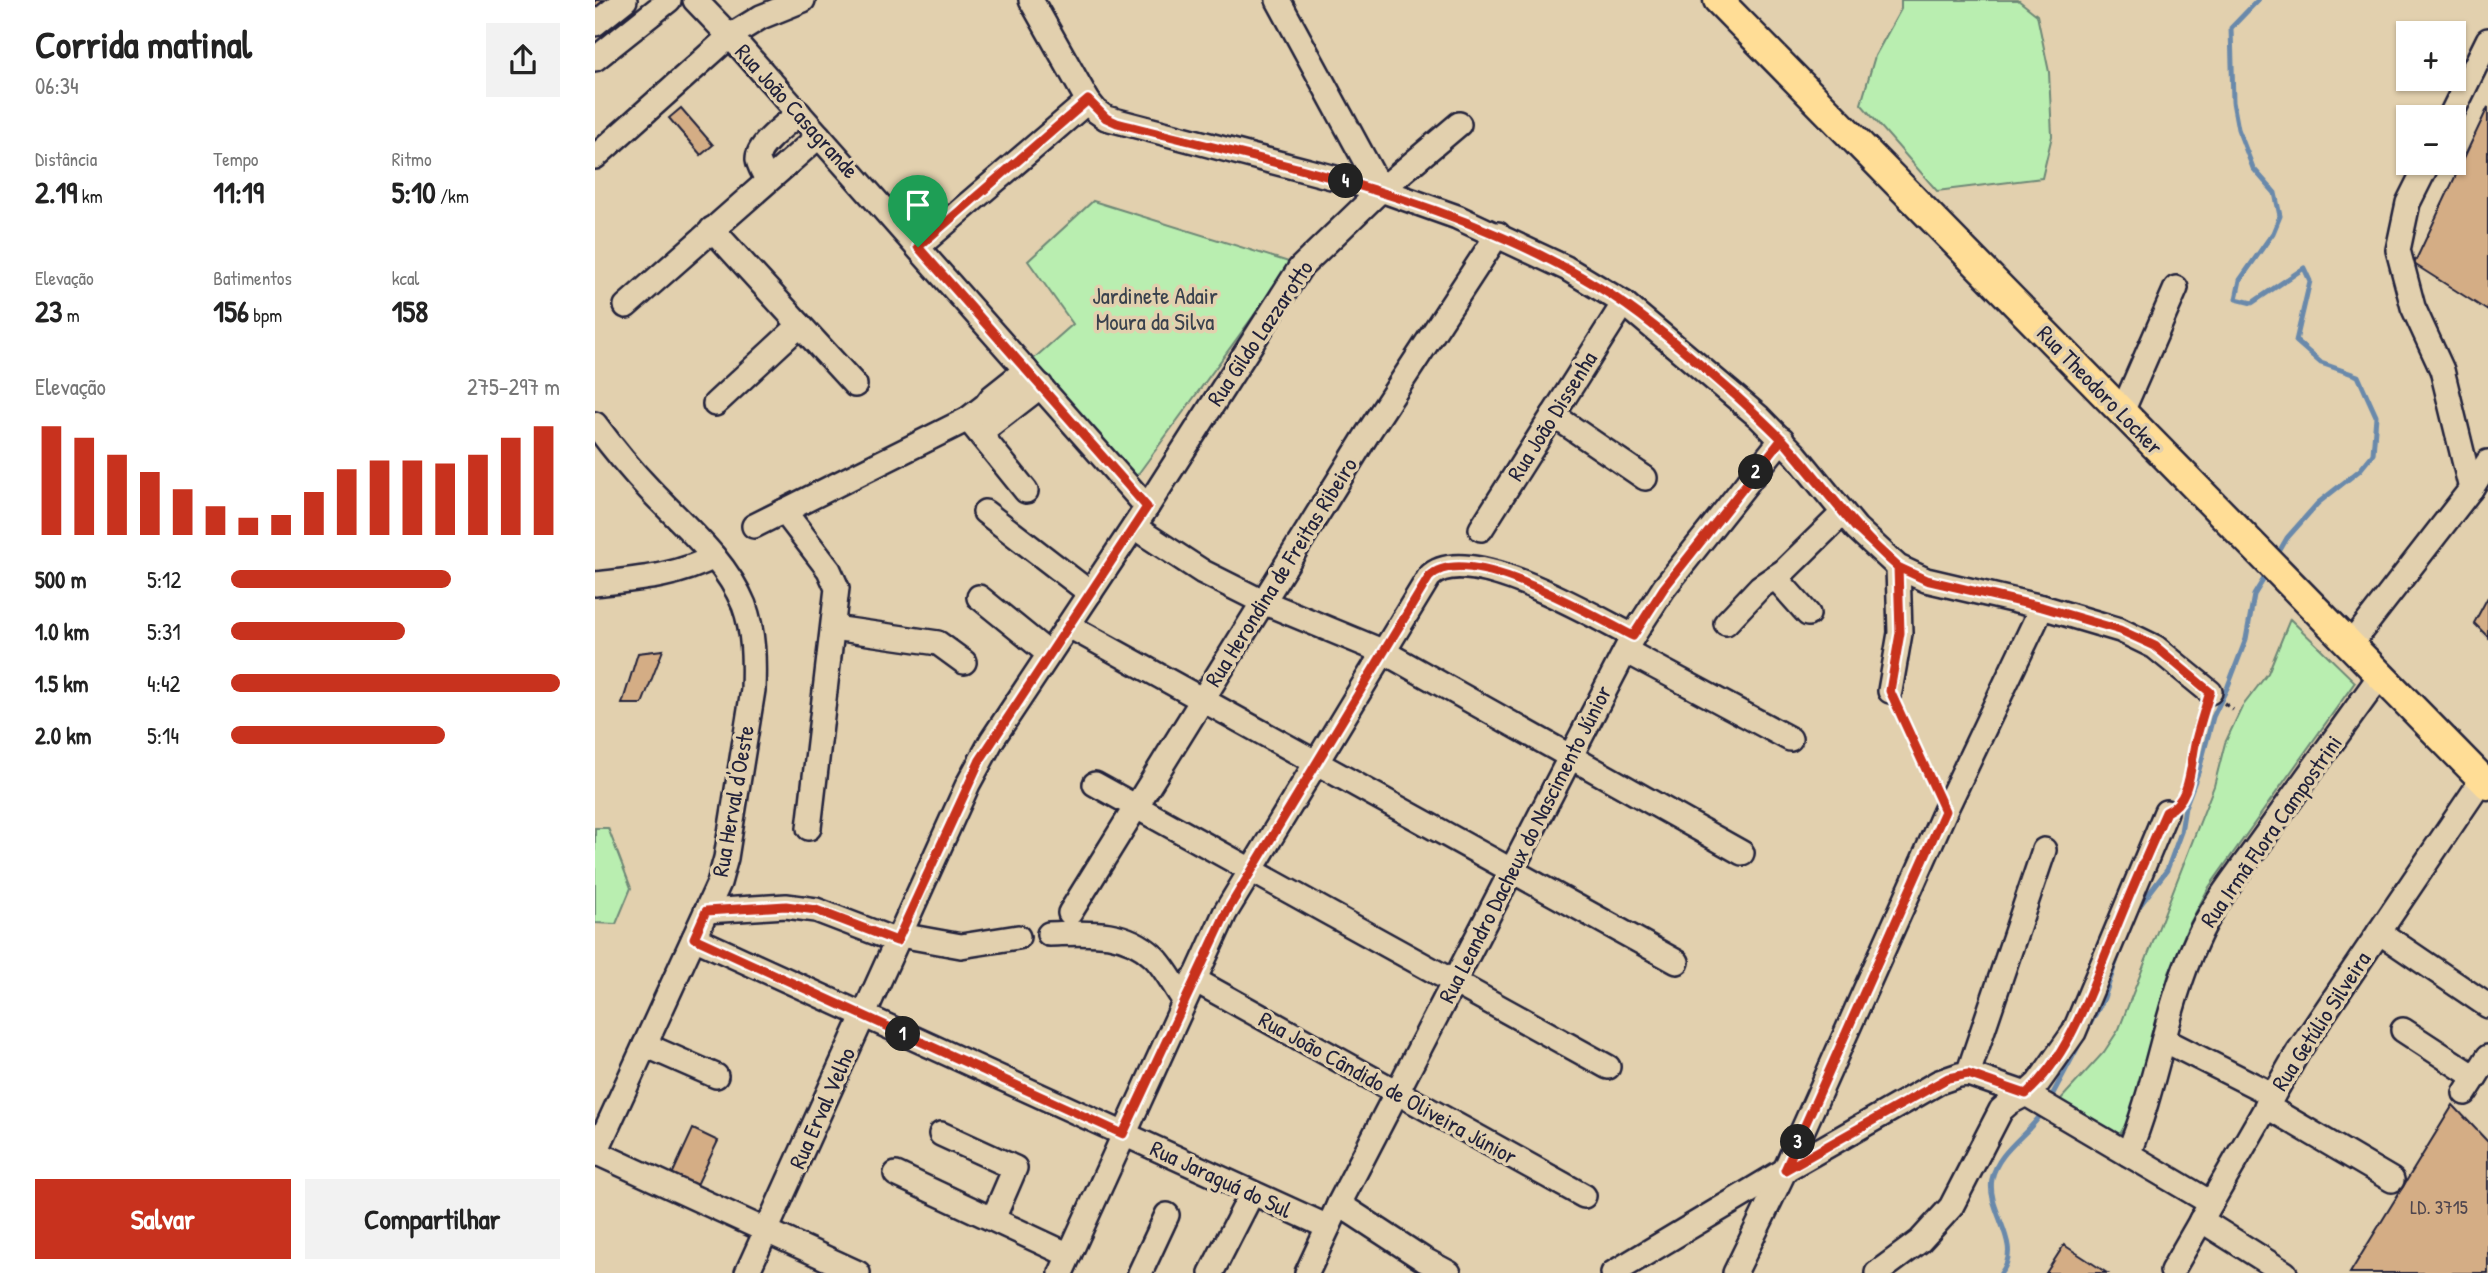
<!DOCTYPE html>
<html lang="pt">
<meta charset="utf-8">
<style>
:root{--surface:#fff;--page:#f2f2f2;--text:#222;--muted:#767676;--accent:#c8321e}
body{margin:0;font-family:"Patrick Hand",sans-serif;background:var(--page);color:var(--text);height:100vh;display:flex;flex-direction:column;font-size:26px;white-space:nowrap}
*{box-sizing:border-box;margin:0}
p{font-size:23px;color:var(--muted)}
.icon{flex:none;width:38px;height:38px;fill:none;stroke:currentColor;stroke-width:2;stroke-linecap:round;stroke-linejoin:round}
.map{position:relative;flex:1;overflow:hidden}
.details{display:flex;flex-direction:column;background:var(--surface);width:595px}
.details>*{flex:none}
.fabs{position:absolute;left:1801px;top:21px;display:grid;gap:14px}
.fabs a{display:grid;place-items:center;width:70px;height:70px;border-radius:0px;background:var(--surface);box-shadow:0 2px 5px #0004;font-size:35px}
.pin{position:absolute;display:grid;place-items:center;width:60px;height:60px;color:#fff;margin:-72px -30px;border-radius:50% 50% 50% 0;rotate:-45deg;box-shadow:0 0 7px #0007}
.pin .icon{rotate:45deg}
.km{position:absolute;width:35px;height:35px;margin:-18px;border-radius:50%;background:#222;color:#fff;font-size:19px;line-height:35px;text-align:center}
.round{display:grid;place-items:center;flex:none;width:74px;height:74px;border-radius:0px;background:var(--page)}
.headline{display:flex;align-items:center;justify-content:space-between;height:119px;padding:0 35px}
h1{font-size:38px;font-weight:700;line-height:52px}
.stats{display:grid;grid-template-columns:repeat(3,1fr);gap:10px;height:119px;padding:7px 35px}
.stats div{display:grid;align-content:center}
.stats b{font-size:30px;font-weight:700}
.stats small{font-size:19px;font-weight:400}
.stats p{font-size:19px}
.chart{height:196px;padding:14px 35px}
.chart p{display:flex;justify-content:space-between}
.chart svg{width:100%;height:126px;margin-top:7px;stroke:var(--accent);stroke-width:6}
.button{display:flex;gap:14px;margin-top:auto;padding:14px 35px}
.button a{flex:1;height:80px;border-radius:0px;background:var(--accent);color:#fff;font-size:28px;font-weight:700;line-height:80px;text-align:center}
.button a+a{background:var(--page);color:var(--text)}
ul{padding:0 35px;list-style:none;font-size:23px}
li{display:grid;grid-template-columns:112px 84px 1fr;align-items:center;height:52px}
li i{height:18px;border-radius:9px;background:var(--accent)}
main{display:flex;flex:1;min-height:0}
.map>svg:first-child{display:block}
</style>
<main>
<section class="details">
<div class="headline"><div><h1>Corrida matinal</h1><p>06:34</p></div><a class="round"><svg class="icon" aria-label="share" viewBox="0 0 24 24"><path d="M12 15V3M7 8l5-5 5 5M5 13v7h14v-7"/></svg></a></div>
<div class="stats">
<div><p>Distância</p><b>2.19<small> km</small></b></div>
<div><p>Tempo</p><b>11:19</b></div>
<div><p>Ritmo</p><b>5:10<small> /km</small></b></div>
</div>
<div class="stats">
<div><p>Elevação</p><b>23<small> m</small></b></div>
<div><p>Batimentos</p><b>156<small> bpm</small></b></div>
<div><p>kcal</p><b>158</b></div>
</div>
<div class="chart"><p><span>Elevação</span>275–297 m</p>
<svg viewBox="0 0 160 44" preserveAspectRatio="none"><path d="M5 44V6M15 44V10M25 44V16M35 44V22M45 44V28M55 44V34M65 44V38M75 44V37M85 44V29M95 44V21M105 44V18M115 44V18M125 44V19M135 44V16M145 44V10M155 44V6"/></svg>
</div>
<ul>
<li><b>500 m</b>5:12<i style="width:67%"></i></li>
<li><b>1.0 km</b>5:31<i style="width:53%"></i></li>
<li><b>1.5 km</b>4:42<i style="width:100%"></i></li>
<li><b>2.0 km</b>5:14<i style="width:65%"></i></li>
</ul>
<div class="button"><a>Salvar</a><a>Compartilhar</a></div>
</section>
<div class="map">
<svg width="1893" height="1273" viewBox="0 0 1893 1273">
<rect width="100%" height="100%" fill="#e2d0ae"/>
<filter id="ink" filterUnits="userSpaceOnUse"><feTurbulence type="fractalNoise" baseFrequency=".0143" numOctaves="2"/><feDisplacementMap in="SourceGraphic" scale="14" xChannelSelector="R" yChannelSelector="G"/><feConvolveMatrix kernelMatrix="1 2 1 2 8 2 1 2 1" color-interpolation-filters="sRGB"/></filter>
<g filter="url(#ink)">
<g fill="#b9eeb0" stroke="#6e8876" stroke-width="2">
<polygon points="1306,0 1423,0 1442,15 1454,72 1457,136 1447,178 1342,191 1266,104 1280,56 1306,9"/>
<polygon points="498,201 697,263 538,481 436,361 478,324 433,261"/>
<polygon points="1695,619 1760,682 1614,887 1592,929 1574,973 1535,1117 1525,1134 1465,1100 1509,1052 1524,1029 1619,786 1630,743 1647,707 1673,673"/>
<polygon points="0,828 13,828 36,888 21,924 0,923"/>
</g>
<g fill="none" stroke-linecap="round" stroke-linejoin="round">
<g stroke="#6989ab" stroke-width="5">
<polyline points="1663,0 1636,28 1638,102 1643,129 1658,168 1680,193 1685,216 1678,233 1645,280 1641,299 1657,303 1709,268 1715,281 1701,341 1726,363 1763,376 1781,416 1778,454 1765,470 1723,503 1692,538 1681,557"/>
<polyline points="1543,908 1572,870 1586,832 1590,807 1604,770 1618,717 1633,686 1651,639 1659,595 1673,572"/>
<polyline points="1454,1101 1509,998 1524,953"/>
<path d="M1406 1273C1429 1244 1391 1211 1397 1179 1403 1150 1435 1134 1449 1110"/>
</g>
</g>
<g fill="#d4ad85" stroke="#22223b" stroke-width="2">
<polygon points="0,0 19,0 0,17"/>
<polygon points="1893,107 1893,311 1819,264"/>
<polygon points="86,108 118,145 106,155 74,118"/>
<polygon points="1893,597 1893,637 1879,623"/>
<polygon points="68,650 47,704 27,704 43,653"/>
<polygon points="1858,1105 1893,1142 1893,1273 1755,1273"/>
<polygon points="98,1129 123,1141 101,1187 76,1177"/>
<polygon points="1469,1245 1512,1273 1451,1273"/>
</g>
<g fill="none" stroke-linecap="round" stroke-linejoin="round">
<defs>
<g id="minor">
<polyline points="100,0 146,48 552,507"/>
<polyline points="436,0 493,101 501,111 511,118 786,190 862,217 971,268 1029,303 1164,417 1201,455 1261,528 1303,567 1331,580 1447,607 1525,630 1560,647 1615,692"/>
<polyline points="683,0 786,190"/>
<polyline points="0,24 30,0"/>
<polyline points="0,59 74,0"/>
<polyline points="1855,117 1893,40"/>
<polyline points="0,157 135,36 166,17 208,0"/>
<polyline points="1833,163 1813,203 1803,250 1818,307 1847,370 1876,489"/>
<path d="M172 180C169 173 164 166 163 159 162 145 194 122 204 113"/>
<polyline points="117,229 260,385"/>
<polyline points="323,247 493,101"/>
<polyline points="31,306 224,136"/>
<polyline points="120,404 205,325"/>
<polyline points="1527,412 1581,288"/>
<polyline points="958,415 1050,478"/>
<polyline points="373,419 431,491"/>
<path d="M0 424C17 447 35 469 55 490 89 526 130 559 149 605 159 632 159 662 158 690L131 858 124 883 0 1154"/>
<polyline points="385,433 446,386"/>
<polyline points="189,511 234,570 242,588 214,828"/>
<polyline points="390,512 495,593"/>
<polyline points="159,526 373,419 391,405 397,397 431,370"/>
<polyline points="539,527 608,572 668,602 789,652 1147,853"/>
<polyline points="886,529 1029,303"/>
<polyline points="1180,577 1213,614"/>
<path d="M0 584C43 579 80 577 119 557"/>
<polyline points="384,597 454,654"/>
<polyline points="1131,623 1165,587 1189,571 1248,513"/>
<polyline points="474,626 1082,962"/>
<polyline points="239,628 343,643 369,662"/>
<polyline points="1755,645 1876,489 1893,462"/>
<polyline points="1031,651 1195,739"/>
<polyline points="1295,691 1305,633 1303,567"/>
<polyline points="500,784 1013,1067"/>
<polyline points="111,911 191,906 221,910 302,941"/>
<polyline points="475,913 773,433 903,234"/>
<polyline points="1784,932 1893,1006"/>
<path d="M454 934C490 933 528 928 558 956 570 967 579 986 589 1000"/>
<polyline points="305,935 366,946 423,937"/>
<polyline points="99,938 733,1227"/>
<polyline points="598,979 989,1196"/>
<polyline points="1808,1030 1880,1077"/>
<polyline points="1569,1040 1678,1095"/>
<polyline points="50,1045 121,1076"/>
<polyline points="1373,1074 1449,850"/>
<polyline points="1870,1093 1893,1057"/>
<polyline points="1671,1106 1797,1180"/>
<polyline points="346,1134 420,1168 398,1219"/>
<polyline points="0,1152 263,1273"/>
<path d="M1533 1154C1562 1085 1570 1010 1601 942 1617 905 1644 872 1667 840 1706 785 1746 730 1785 676"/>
<polyline points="301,1174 474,1255"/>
<polyline points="744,1204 828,1259 854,1273"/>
<polyline points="1606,1220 1690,1273"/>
<polyline points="1577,1271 1703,1052 1887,780"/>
<polyline points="152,1273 373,784 397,740 552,507 705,268 786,190 864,124"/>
<path d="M466 1273 630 913 834 577C871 539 999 617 1038 636"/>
<polyline points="545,1273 572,1215"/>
<polyline points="616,1273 657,1193"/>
<polyline points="712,1273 744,1204 1038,636 1069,588 1187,439"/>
<polyline points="1018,1273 1190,1170 1344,1082 1364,1075 1373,1074 1431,1094 1616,1203"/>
<polyline points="1140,1273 1190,1170 1350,811 1447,607"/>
<polyline points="1282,1273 1325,1241 1356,1207 1406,1110 1414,1103 1431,1094 1443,1083 1479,1032 1571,812"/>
</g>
<polyline id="major" points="1123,0 1893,785"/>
</defs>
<use href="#minor" stroke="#22223b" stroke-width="28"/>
<use href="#major" stroke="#22223b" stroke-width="33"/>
<g stroke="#22223b" stroke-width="3.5" stroke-dasharray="5 5" stroke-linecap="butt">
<polyline points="1629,703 1638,710"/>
<polyline points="1303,709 1339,788"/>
<path d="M1585 800C1598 771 1601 740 1610 710"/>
</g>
<use href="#minor" stroke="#e2d0ae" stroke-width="23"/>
<use href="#major" stroke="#ffdd96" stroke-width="28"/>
</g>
</g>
<g fill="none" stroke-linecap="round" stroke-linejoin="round" filter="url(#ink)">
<defs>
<path id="route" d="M323 247 552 507 385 760 302 941 221 910 191 906 111 911 99 938 528 1134 631 913 834 577C871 539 1000 617 1038 636L1069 588 1187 439 1261 528 1303 567 1331 580 1447 607 1525 630 1560 646 1615 692C1610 708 1605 724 1601 740 1595 764 1597 801 1571 812 1552 855 1533 897 1516 941 1493 996 1476 1053 1431 1094L1373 1074 1353 1078 1190 1170 1350 811 1295 691 1305 633 1303 567C1263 533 1234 492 1200 453 1181 432 1160 413 1139 394 1095 356 1052 316 1002 286 855 197 686 165 522 123L511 118 493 100 323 247"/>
</defs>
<use href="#route" stroke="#fff" stroke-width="14"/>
<use href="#route" stroke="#c8321e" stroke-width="9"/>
</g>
<g text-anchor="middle" stroke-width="7" stroke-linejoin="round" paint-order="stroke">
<g font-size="19" fill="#4e454e">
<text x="1844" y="1214">LD. 3715</text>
</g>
<g font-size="23" fill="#22223b" stroke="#e2d0ae">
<text transform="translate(202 111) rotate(48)" y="8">Rua João Casagrande</text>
<text transform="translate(665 333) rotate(-56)" y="8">Rua Gildo Lazzarotto</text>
<text transform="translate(1505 390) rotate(46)" y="8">Rua Theodoro Locker</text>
<text transform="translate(957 416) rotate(-58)" y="8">Rua João Dissenha</text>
<text transform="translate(686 572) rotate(-58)" y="8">Rua Herondina de Freitas Ribeiro</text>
<text transform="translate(138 801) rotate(-80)" y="8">Rua Herval d'Oeste</text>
<text transform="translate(1676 831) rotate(-55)" y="8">Rua Irmã Flora Campostrini</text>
<text transform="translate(930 844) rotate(-63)" y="8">Rua Leandro Dacheux do Nascimento Júnior</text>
<text transform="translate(1726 1021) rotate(-57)" y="8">Rua Getúlio Silveira</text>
<text transform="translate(793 1088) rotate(29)" y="8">Rua João Cândido de Oliveira Júnior</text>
<text transform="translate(227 1108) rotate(-66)" y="8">Rua Erval Velho</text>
<text transform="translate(626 1179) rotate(25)" y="8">Rua Jaraguá do Sul</text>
</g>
<g font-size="23" fill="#39414d" stroke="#e2d0ae">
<text x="560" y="304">Jardinete Adair<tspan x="560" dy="26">Moura da Silva</tspan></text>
</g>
</g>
</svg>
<div class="fabs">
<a>+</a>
<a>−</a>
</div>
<div class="pin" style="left:323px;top:247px;background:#1e9e55"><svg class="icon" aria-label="arrive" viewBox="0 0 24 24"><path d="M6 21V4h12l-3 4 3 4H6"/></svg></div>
<b class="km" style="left:308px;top:1034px">1</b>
<b class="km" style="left:1161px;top:472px">2</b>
<b class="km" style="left:1203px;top:1142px">3</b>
<b class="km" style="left:751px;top:181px">4</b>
</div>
</main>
